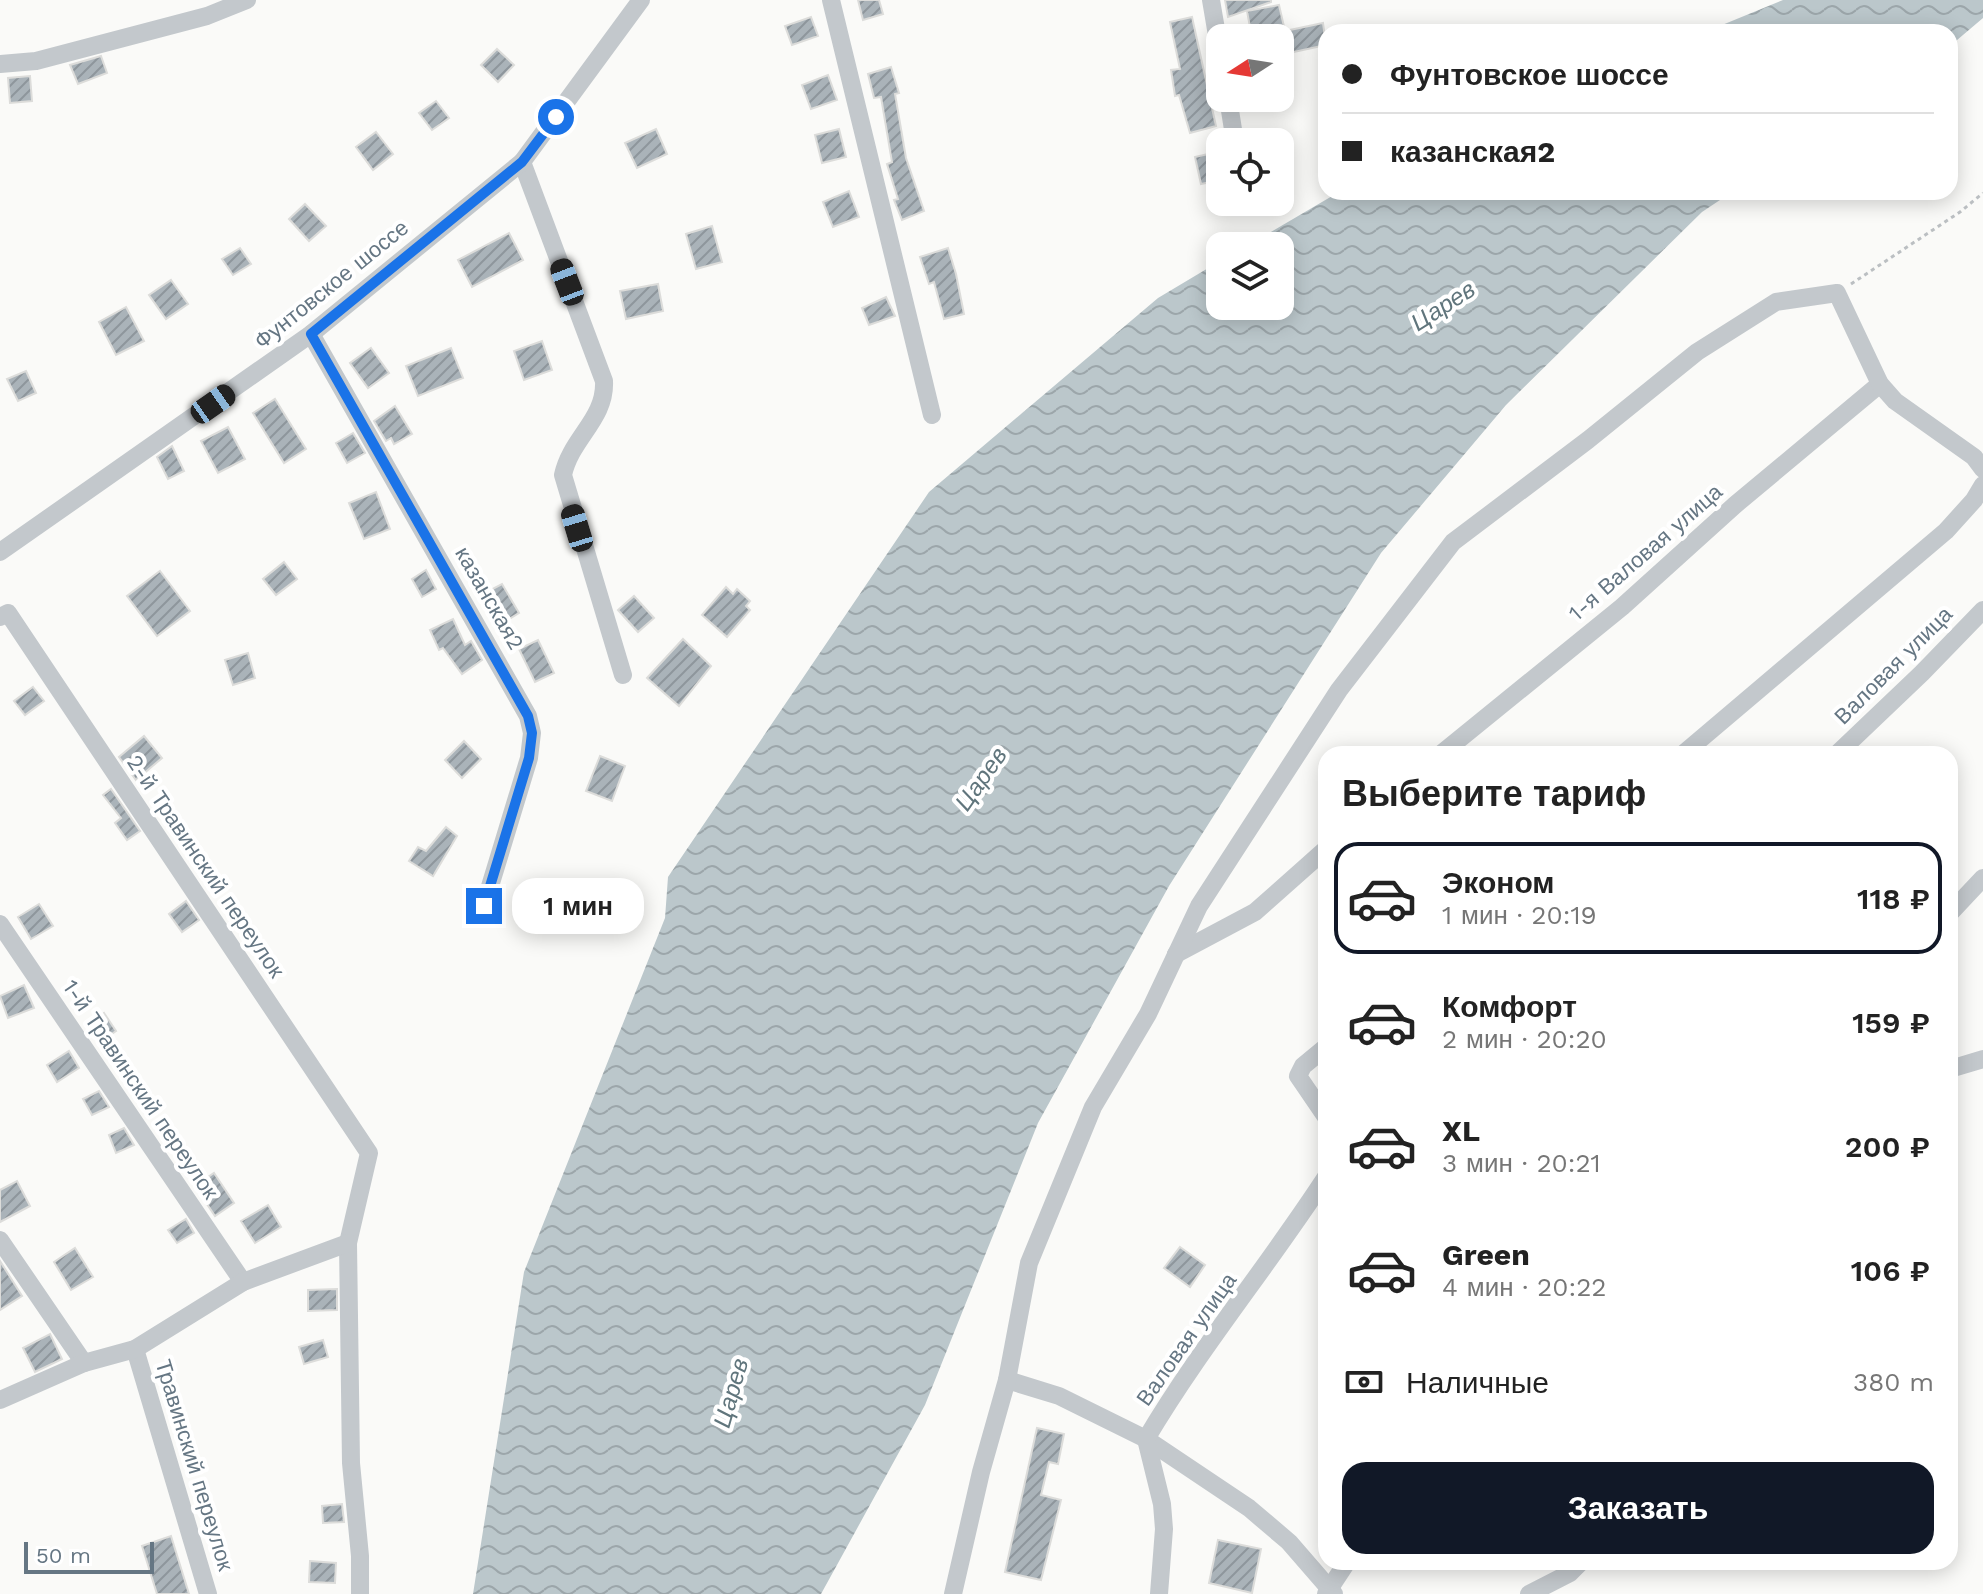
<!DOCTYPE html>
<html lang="ru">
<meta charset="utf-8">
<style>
:root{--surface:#fff;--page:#f2f2f2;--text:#222;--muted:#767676;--line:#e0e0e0;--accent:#111827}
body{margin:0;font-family:"Work Sans",sans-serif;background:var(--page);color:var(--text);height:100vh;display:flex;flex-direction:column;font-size:30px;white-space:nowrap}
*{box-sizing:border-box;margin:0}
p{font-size:26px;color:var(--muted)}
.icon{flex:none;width:44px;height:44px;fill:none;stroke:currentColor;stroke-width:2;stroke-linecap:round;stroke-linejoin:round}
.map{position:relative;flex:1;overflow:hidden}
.sheet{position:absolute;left:1318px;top:746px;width:640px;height:824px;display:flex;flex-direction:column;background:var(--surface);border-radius:24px;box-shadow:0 4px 20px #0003}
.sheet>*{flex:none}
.top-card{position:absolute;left:1318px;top:24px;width:640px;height:176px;border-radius:24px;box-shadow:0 4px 20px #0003;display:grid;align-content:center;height:176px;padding:0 24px;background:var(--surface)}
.needle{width:52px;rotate:258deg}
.fabs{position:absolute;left:1206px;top:24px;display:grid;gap:16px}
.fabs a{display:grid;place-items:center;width:88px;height:88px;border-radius:16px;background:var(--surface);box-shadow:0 4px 20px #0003;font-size:40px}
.scale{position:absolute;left:24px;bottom:20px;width:130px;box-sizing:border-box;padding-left:8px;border:4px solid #657683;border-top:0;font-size:22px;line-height:28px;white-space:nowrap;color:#657683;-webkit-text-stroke:6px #fff;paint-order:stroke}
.end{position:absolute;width:36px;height:36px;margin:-18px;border:10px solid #1a73e8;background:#fff;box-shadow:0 0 0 4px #fff}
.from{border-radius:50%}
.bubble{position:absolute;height:56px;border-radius:24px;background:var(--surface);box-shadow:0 4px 20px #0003;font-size:26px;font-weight:600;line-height:56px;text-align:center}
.car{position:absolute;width:24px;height:48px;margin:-24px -12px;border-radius:10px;box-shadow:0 0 6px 2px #0007;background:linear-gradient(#222 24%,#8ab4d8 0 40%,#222 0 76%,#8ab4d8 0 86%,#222 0)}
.top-card b{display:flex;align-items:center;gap:28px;height:76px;font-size:30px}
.top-card b+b{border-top:2px solid var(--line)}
.top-card i{width:20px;height:20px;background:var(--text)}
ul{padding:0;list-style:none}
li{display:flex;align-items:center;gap:24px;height:112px;margin:0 16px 12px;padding:0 8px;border:4px solid transparent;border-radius:24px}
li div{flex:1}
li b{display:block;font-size:30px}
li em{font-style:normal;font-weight:600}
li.selected{border-color:var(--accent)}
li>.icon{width:72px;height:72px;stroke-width:1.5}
h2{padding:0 24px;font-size:36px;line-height:96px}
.pay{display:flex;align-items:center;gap:20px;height:88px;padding:0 24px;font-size:30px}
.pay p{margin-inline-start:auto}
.action{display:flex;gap:16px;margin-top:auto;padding:16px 24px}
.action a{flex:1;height:92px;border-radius:24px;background:var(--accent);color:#fff;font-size:32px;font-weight:600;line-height:92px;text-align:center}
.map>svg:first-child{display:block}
.water{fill:url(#water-waves)}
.building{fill:url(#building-hatch);stroke:#dcdcda;stroke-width:2}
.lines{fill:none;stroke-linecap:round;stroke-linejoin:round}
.path{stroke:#bbbfc2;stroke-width:3;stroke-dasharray:4 4;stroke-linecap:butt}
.minor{stroke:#c3c8cc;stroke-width:18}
.route{stroke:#1a73e8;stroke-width:10}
.labels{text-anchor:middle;stroke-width:8;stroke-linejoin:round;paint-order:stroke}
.street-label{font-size:22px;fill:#657683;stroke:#fff}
.water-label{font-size:24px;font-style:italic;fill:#60757c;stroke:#fff}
</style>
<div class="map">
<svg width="1983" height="1594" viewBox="0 0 1983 1594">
<defs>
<pattern id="water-waves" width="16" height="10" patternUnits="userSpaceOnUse" patternTransform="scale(2)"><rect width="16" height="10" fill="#bbc7cb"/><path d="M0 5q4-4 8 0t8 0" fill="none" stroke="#9ca6aa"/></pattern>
<pattern id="building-hatch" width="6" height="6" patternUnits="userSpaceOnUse" patternTransform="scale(2)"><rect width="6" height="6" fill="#aab3b9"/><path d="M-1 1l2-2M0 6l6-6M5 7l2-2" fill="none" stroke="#8e969c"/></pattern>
</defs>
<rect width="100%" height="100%" fill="#fafaf8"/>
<g class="water">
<polygon points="1783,0 1983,0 1983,18 1950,46 1950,32 1705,32"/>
<polygon points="1339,192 1732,192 1702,212 1506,405 1381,553 1169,886 1038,1123 925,1405 821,1594 473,1594 524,1272 665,918 668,877 929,492 1158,298 1220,261 1220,306 1280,306 1280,246 1247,246"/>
</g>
<g class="building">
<polygon points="858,0 879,0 883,14 863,20"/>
<polygon points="1225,0 1271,0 1271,2 1228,17"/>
<polygon points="1279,5 1285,31 1323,23 1326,45 1280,55 1280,38 1252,38 1247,11"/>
<polygon points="811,17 818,36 792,45 785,26"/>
<polygon points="1192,17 1216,126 1190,133 1179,95 1175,96 1171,70 1180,69 1170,22"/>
<polygon points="497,49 514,65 498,82 481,65"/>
<polygon points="101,56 107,73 78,84 70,65"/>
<polygon points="891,67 899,93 895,94 906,158 924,211 902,220 894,200 898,199 887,164 892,162 881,97 874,98 868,74"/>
<polygon points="828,75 837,100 811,109 802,85"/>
<polygon points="30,76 32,101 10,103 8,78"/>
<polygon points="436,101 449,118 432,130 419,113"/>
<polygon points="656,129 667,154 637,168 625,143"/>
<polygon points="839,129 846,157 822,163 815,135"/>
<polygon points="376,132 393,154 373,170 356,147"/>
<polygon points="1217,152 1220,180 1201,184 1195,157"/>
<polygon points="849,191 859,217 833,227 823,202"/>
<polygon points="305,204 326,226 309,241 289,219"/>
<polygon points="712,226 722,262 696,269 686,234"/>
<polygon points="509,233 523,260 472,287 458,260"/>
<polygon points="240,248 251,264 233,275 222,259"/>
<polygon points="948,248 956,274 964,314 944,319 934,282 929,284 920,257"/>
<polygon points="171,280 188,304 166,319 149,295"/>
<polygon points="658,284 663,311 626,319 620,291"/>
<polygon points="886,297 895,316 869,325 862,308"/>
<polygon points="126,307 144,341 116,355 99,322"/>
<polygon points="542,341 552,370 524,380 514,351"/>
<polygon points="371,348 389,373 368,388 350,363"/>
<polygon points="451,348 463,378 418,396 406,366"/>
<polygon points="26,371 36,393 18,401 7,379"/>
<polygon points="275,399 306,449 284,463 253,413"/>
<polygon points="395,406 412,434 394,444 391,438 386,441 374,421"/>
<polygon points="228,427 245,459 218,473 201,441"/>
<polygon points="353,433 365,453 347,463 336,443"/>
<polygon points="172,446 184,471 168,479 157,457"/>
<polygon points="376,492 390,529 364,539 349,503"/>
<polygon points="284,562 297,579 276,595 263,579"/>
<polygon points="426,570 436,589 422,597 412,579"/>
<polygon points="160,571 190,611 157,636 127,596"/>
<polygon points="502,584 519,613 501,624 483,594"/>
<polygon points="726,587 733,594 737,589 750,601 746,606 750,610 727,637 702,615"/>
<polygon points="634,596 654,618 638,632 618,610"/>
<polygon points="453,619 465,645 471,641 482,660 462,674 443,648 439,650 430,630"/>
<polygon points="683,639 711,666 679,706 647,678"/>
<polygon points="538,640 554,673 535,682 519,649"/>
<polygon points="248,653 255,678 233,685 225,660"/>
<polygon points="33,687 44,701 25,715 14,701"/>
<polygon points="144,736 162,758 136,780 119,757"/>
<polygon points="464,741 481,759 462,778 445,760"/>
<polygon points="600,756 625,766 612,801 586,791"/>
<polygon points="111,789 140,831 127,840 115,823 121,818 103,795"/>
<polygon points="446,827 457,836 433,876 409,861 418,847 426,851"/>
<polygon points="186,901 199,920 182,932 169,914"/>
<polygon points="39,904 53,926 31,939 18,917"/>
<polygon points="24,985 34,1008 8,1018 0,996"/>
<polygon points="104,1013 116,1031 100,1042 88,1025"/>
<polygon points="69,1051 79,1068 57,1082 47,1065"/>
<polygon points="99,1091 109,1107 92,1115 83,1099"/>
<polygon points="124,1128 134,1145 116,1153 109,1135"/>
<polygon points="214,1173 234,1203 215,1216 195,1186"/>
<polygon points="17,1181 30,1206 0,1222 0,1190"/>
<polygon points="268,1205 281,1227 255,1243 241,1221"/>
<polygon points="186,1219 194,1233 177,1243 168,1230"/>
<polygon points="1180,1247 1205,1265 1190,1287 1164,1268"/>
<polygon points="75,1248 93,1277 71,1290 54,1262"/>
<polygon points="0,1261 22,1296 0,1310"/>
<polygon points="337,1289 337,1310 308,1311 308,1290"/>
<polygon points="50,1334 62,1359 35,1372 23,1348"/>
<polygon points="323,1340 328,1357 304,1364 299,1347"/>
<polygon points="1037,1428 1064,1434 1058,1464 1049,1462 1041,1495 1061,1500 1041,1580 1005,1572"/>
<polygon points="342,1504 344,1522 323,1523 322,1506"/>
<polygon points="171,1536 189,1594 157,1594 142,1546"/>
<polygon points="1218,1540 1261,1549 1252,1593 1209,1583"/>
<polygon points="310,1561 336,1563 335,1583 309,1582"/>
</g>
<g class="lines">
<polyline class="path" points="1851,284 1960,212 1983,193"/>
<g class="minor">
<polyline points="831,0 932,415"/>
<polyline points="1211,0 1220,53"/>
<polyline points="0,64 36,61 207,16 247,0"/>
<polyline points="1228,98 1235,142"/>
<path d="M 522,162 L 604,381 C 606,419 571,438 563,475 L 623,675"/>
<polyline points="311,334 528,716 532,733 529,758 484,906"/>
<polyline points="0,552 311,334 522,162 641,0"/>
<polyline points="0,617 8,613 369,1153 348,1243 351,1463 360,1556 360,1594"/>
<polyline points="1441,754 1622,607 1735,505 1880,384"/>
<polyline points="1683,754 1946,531 1974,500 1983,485"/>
<polyline points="1837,754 1922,673 1983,610"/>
<polyline points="1950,913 1983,878"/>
<polyline points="0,924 243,1282"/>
<polyline points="1176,954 1255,912 1326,849"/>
<polyline points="1326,1047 1303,1066 1298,1076 1326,1117"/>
<polyline points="1950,1069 1983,1059"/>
<polyline points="0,1240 84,1363"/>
<polyline points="135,1349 208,1594"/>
<polyline points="1007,1380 1059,1396 1146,1439 1249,1508 1289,1542 1334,1594"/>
<polyline points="0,1400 84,1363 135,1349 243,1282 348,1243"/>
<polyline points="953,1594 981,1472 1007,1380 1029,1263 1093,1107 1148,1014 1199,906 1339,690 1453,542 1588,440 1697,352 1776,302 1837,293 1880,384 1895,401 1974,457 1983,469"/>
<path d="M 1159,1594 L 1164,1529 L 1162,1504 L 1146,1439 C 1200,1348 1268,1266 1326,1177"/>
<polyline points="1326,1594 1347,1562"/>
<polyline points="1529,1594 1570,1573 1581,1562"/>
</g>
</g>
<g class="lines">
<polyline class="route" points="484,906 529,758 532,733 528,716 311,334 522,162 556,117"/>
</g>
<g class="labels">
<g class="street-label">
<text transform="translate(331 284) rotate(-39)" y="8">Фунтовское шоссе</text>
<text transform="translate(1645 552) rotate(-41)" y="8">1-я Валовая улица</text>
<text transform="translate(490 598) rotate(60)" y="8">казанская2</text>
<text transform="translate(1893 665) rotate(-45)" y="8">Валовая улица</text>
<text transform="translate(206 866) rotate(56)" y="8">2-й Травинский переулок</text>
<text transform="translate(141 1089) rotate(56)" y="8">1-й Травинский переулок</text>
<text transform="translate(1186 1339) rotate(-55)" y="8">Валовая улица</text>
<text transform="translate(195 1465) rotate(73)" y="8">Травинский переулок</text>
</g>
<g class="water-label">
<text transform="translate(1443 306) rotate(-33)" y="8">Царев</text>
<text transform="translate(981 779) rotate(-55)" y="8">Царев</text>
<text transform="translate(731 1393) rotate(-74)" y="8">Царев</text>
</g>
</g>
</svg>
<div class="fabs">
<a><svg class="needle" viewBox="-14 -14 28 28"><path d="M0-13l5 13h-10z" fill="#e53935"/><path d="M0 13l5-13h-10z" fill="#767676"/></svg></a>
<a><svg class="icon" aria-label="locate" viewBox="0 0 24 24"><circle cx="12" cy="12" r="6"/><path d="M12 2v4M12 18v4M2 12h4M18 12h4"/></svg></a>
<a><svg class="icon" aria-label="layers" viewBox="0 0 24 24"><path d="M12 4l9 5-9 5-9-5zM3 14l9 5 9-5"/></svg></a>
</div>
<div class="scale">50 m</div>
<i class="end from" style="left:556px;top:117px"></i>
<i class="end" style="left:484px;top:906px"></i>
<div class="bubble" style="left:512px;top:878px;width:132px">1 мин</div>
<i class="car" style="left:567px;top:282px;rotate:339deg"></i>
<i class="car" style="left:213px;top:404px;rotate:55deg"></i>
<i class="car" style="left:577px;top:528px;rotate:343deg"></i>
<div class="top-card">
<b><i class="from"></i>Фунтовское шоссе</b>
<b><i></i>казанская2</b>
</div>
<section class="sheet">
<h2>Выберите тариф</h2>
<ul>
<li class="selected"><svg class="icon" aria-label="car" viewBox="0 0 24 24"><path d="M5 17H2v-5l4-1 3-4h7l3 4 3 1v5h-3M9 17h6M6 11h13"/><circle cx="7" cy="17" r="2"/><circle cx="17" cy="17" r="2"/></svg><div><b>Эконом</b><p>1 мин · 20:19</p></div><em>118 ₽</em></li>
<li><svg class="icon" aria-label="car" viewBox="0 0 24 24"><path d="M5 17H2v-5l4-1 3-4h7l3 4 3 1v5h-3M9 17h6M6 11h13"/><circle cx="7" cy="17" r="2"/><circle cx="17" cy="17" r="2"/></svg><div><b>Комфорт</b><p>2 мин · 20:20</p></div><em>159 ₽</em></li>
<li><svg class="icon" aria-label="car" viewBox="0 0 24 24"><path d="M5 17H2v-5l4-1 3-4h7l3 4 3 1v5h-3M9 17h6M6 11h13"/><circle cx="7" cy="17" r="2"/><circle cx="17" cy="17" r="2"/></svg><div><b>XL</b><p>3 мин · 20:21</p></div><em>200 ₽</em></li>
<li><svg class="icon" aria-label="car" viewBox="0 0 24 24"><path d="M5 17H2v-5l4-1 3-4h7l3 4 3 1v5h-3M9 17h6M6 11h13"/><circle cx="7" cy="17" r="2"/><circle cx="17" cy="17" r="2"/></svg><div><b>Green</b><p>4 мин · 20:22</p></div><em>106 ₽</em></li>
</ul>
<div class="pay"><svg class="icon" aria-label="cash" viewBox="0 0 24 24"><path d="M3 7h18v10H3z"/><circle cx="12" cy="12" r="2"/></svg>Наличные<p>380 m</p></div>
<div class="action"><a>Заказать</a></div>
</section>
</div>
